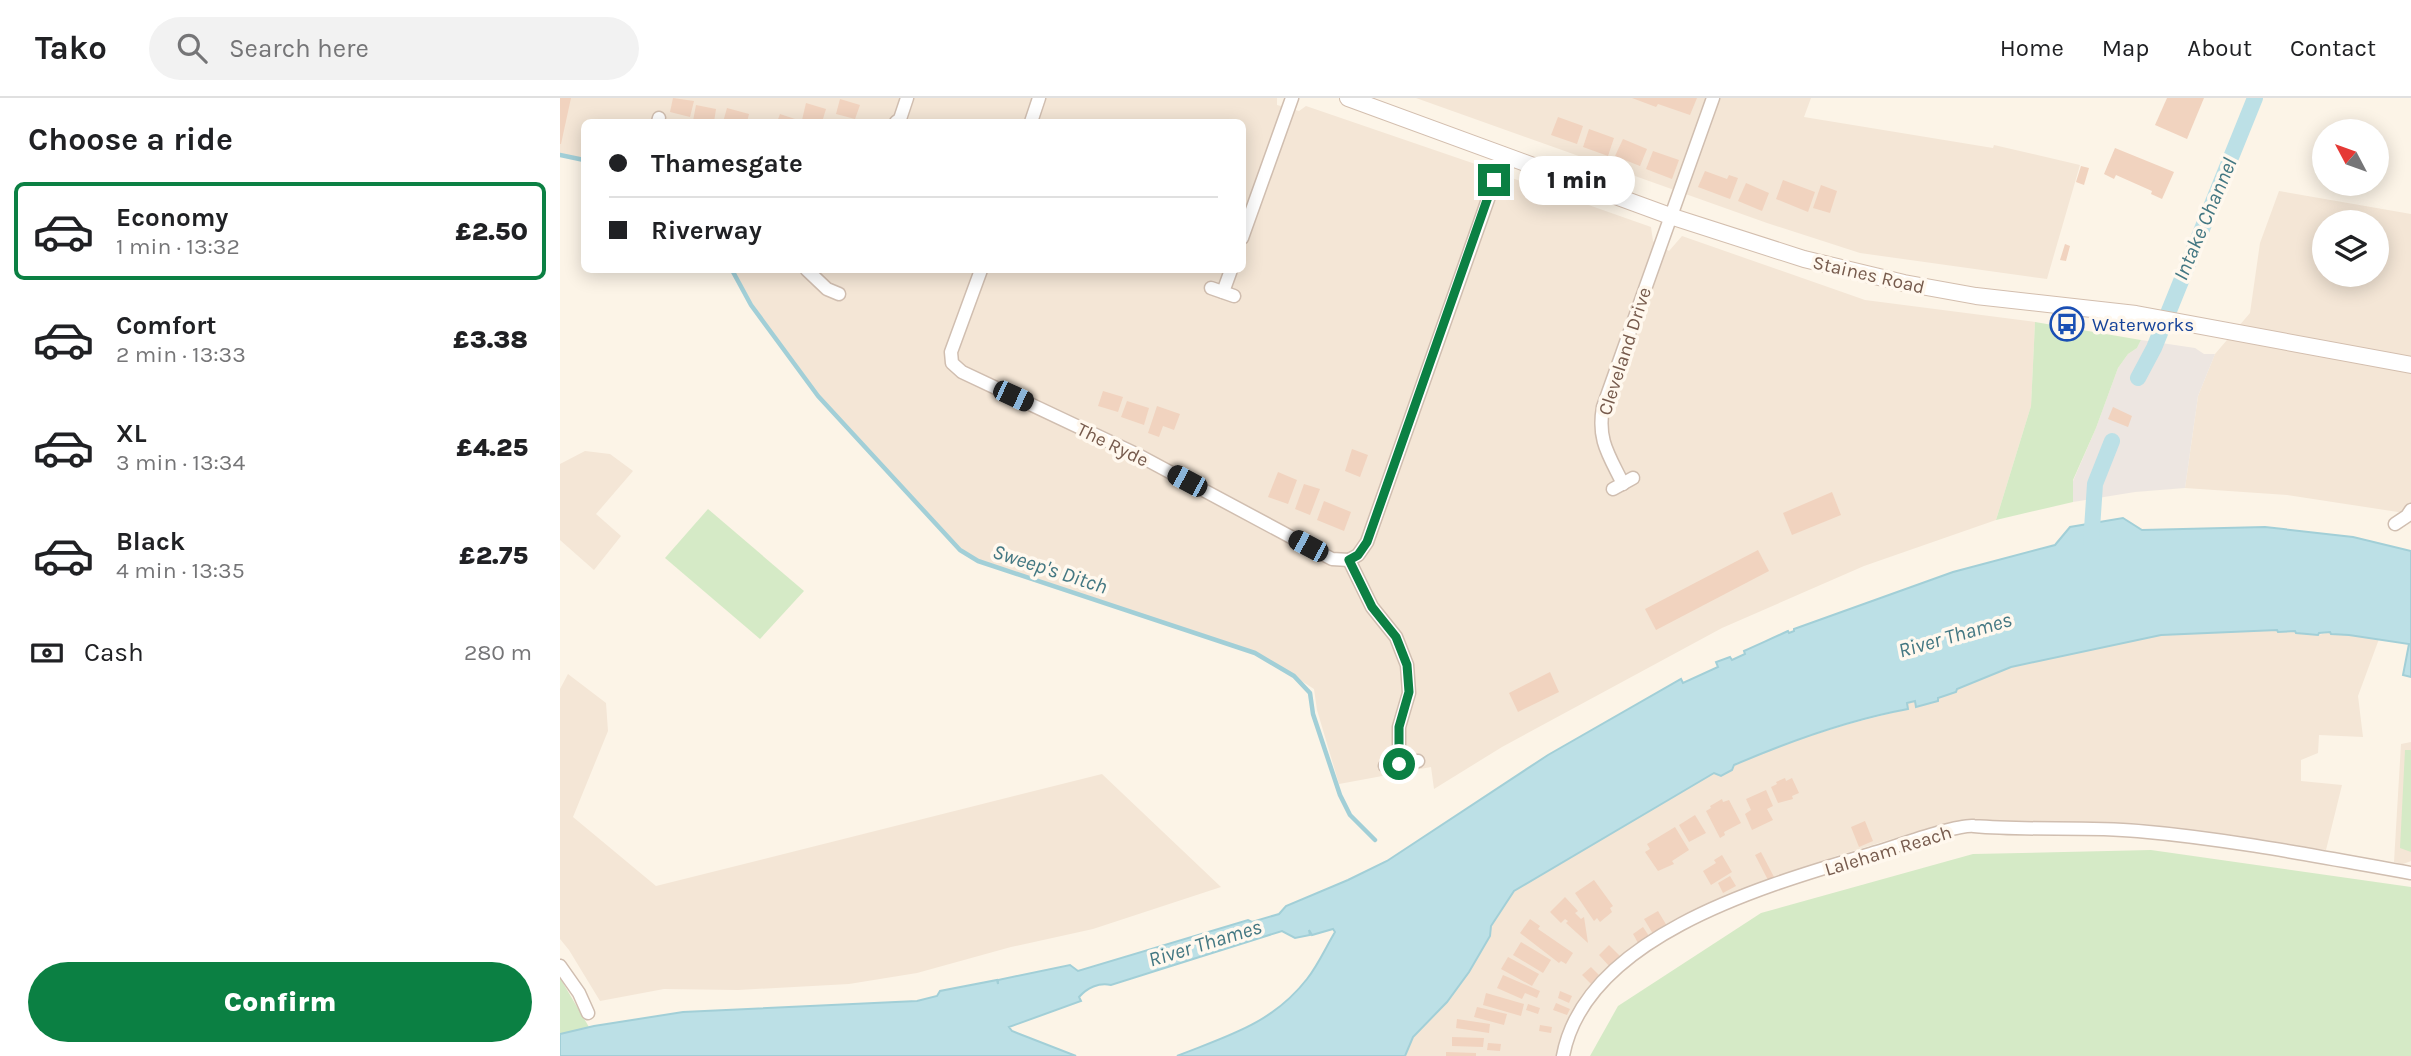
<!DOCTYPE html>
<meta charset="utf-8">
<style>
:root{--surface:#fff;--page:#f2f2f2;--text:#202124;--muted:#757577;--line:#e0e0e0;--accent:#0b8043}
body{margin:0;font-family:Karla,sans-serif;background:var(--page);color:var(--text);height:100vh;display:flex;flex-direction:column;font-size:26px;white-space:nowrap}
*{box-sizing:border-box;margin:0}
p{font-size:23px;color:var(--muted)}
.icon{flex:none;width:38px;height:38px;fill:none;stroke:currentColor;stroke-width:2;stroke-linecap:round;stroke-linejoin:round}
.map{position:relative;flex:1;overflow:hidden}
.details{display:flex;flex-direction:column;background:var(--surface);width:560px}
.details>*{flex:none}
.guide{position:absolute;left:21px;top:21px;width:665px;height:154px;border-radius:10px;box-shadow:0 4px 18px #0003;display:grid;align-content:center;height:154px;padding:0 28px;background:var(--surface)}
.needle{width:46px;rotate:311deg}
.controls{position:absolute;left:1752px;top:21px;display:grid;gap:14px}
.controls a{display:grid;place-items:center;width:77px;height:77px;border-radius:50%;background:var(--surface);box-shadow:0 4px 18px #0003;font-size:35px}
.end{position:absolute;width:32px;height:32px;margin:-16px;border:9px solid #0b8043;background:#fff;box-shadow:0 0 0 4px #fff}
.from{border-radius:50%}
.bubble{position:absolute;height:49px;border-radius:24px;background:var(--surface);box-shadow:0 4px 18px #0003;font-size:23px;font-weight:800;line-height:49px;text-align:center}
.car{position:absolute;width:21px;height:42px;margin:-21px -10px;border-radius:9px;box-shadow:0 0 5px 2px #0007;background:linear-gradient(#222 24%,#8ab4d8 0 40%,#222 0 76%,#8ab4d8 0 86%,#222 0)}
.guide b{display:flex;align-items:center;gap:24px;height:66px;font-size:26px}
.guide b+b{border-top:2px solid var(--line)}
.guide i{width:18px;height:18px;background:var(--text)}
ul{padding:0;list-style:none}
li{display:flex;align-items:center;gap:21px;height:98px;margin:0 14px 10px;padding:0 14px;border:4px solid transparent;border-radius:10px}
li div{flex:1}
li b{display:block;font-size:26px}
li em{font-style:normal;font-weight:800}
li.selected{border-color:var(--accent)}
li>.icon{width:63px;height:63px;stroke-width:1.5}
h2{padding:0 28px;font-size:32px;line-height:84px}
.pay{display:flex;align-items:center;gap:18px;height:77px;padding:0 28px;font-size:26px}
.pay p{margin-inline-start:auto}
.action{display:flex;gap:14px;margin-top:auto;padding:14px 28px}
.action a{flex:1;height:80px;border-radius:42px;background:var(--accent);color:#fff;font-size:28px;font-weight:800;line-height:80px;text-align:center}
header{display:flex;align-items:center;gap:42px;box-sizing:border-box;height:98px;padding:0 35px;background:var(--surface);border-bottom:2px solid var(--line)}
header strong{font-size:33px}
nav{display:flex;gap:38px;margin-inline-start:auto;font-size:24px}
.search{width:490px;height:63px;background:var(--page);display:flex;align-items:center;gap:18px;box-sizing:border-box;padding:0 24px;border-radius:38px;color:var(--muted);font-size:26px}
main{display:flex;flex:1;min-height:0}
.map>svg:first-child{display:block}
.residential{fill:#f4e6d6;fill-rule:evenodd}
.industrial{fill:#ede6e1}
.green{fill:#d5eac6}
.water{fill:#bce0e6;stroke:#a2cfd7;stroke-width:2}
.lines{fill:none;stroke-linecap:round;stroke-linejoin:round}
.stream{stroke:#a2cfd7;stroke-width:4.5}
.canal{stroke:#bce0e6;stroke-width:16}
.building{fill:#f1d3bf}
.street-casing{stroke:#d0beb0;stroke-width:15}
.secondary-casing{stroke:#d3beae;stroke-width:18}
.street{stroke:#fff;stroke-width:12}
.secondary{stroke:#fff;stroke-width:16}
.route{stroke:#0b8043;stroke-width:9}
.labels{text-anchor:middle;stroke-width:7;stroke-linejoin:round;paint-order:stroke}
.street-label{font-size:19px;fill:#765a4c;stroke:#fff8ee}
.transit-label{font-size:19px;fill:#164399;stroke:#fff8ee;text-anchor:start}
.water-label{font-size:21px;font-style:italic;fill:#437782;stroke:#fff8ee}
</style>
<header>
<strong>Tako</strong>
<div class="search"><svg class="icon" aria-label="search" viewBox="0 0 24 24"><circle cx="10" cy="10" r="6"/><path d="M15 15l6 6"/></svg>Search here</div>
<nav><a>Home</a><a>Map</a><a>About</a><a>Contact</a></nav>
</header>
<main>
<section class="details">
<h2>Choose a ride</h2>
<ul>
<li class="selected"><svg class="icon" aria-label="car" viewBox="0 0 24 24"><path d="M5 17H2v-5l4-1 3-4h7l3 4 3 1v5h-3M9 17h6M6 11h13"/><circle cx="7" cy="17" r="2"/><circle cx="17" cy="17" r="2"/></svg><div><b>Economy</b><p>1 min · 13:32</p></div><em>£2.50</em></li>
<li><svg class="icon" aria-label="car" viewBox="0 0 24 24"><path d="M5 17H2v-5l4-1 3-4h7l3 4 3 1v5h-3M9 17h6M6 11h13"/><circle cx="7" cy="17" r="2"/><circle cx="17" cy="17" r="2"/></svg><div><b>Comfort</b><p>2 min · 13:33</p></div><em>£3.38</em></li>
<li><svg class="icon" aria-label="car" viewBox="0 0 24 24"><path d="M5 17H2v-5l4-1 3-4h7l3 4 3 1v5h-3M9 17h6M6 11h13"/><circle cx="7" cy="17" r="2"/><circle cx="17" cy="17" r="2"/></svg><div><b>XL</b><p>3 min · 13:34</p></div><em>£4.25</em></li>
<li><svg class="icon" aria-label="car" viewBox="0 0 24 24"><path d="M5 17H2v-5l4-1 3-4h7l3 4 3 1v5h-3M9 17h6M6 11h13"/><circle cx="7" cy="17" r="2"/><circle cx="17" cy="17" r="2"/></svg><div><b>Black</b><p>4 min · 13:35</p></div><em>£2.75</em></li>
</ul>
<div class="pay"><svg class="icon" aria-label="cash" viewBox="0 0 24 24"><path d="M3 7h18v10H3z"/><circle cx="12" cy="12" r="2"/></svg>Cash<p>280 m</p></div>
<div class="action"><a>Confirm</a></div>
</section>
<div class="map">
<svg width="1851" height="958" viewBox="0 0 1851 958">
<rect width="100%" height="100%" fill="#fcf4e7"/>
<g class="residential">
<polygon points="0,0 717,0 717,7 739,13 746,8 924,69 922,82 946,93 952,80 1091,129 1093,143 1109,153 1122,138 1305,202 1475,224 1471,308 1436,422 1304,468 1162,530 942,649 874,691 871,669 779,686 757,612 754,591 712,564 695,555 418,463 400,452 258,298 191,207 172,172 682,172 682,24 24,24 24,62 0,57"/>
<polygon points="856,0 1251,0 1244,19 1433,50 1434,47 1520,67 1487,181 1300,155 1207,125"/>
<path d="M 1719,93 L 1851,116 L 1851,416 L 1727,397 L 1625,390 L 1638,298 L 1655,256 L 1690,215 L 1700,145 ZM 1764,124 L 1816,124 L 1816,177 L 1764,177 Z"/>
<polygon points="25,353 50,356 73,373 36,416 61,438 34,472 0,442 0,366"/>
<polygon points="1718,532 1758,537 1771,534 1819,541 1798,598 1803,639 1759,637 1758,655 1741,662 1741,683 1782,687 1766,752 1578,725 1416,723 1355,734 1276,758 1186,794 1070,854 1027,893 1006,929 996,958 845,958 853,939 887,904 909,874 930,838 931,828 954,793 1154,675 1217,648 1285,627 1347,611 1346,605 1356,603 1356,608 1396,594 1396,591 1450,569 1601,537"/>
<polygon points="8,576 46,605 48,633 13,719 96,788 542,676 661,789 533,831 451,849 357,875 289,886 178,892 104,891 40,903 9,852 0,841 0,591"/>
<polygon points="1851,644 1851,763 1843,766 1834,764 1841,646"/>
</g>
<polygon class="industrial" points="1581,242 1635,250 1644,256 1655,256 1638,298 1625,390 1575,394 1513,404 1513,383 1536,330 1558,270 1568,256 1577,250"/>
<g class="green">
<polygon points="1475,224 1581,242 1577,250 1568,256 1558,270 1536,330 1513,382 1513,404 1436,422 1471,308"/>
<polygon points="148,411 244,493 200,541 105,460"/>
<polygon points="1845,652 1851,652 1851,754 1840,750"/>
<polygon points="1591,752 1851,789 1851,958 1030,958 1058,908 1201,815 1413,756"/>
<polygon points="0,880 29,929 0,936"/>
</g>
<path class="water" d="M 1563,420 L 1582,432 L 1705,429 L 1793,439 L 1851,453 L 1851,579 L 1843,577 L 1849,546 L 1789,537 L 1771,536 L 1770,534 L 1759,535 L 1758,537 L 1736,535 L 1735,533 L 1718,534 L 1717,532 L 1601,537 L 1451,569 L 1397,591 L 1396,594 L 1378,600 L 1378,603 L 1356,609 L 1355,603 L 1347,605 L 1348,611 C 1288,622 1230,643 1174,667 L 1172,672 L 1161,678 L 1154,675 L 954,793 L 931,828 L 930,838 L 909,874 L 887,904 L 853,939 L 845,958 L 617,958 C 667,938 712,926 747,881 C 758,867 766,849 775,834 L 773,831 L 752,837 L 749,832 L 750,837 L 735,840 L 722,833 L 551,887 C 539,884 527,890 519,899 L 521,903 L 449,929 L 452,933 L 516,958 L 0,958 L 0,936 L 34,928 L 123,914 L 357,903 L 377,898 L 380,893 L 437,882 L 438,886 L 438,882 L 510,867 L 518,873 L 688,822 L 692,824 L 719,816 L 726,808 L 788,782 L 827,763 L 988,657 L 1121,581 L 1123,585 L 1158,569 L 1156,564 L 1170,559 L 1172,562 L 1185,556 L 1184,553 C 1199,546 1211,541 1228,533 L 1229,535 L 1234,533 L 1234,531 L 1393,474 L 1495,447 L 1510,429 Z"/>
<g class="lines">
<g class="stream">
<polyline points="0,57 24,62"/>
<polyline points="172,172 191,207 258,298 400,452 418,463 695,555 734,578 750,595 753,616 780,697 790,717 815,742"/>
</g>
<g class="canal">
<polyline points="1578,280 1594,250 1695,0"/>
<polyline points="1531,446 1535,386 1552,343"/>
</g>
</g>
<g class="building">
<polygon points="0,0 11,0 1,46 0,46"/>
<polygon points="113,0 134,3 130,19 110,14"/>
<polygon points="1072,0 1137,0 1130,17 1098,6 1096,9"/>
<polygon points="1607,0 1644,0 1627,41 1595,27"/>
<polygon points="280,1 300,7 295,21 276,16"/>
<polygon points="246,5 266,11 262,24 242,22"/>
<polygon points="136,7 156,11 154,24 133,23"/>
<polygon points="167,10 189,16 187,24 163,24"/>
<polygon points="220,16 235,21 233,24 217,24"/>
<polygon points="998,19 1023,28 1017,46 991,37"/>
<polygon points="1029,31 1054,40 1048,58 1023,49"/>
<polygon points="1063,41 1087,51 1080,68 1055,58"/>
<polygon points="1555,50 1614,74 1602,101 1591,96 1592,93 1556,77 1554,81 1544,76"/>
<polygon points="1093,53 1119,62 1112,81 1086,71"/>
<polygon points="1521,68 1529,70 1524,87 1516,84"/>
<polygon points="1145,73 1167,81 1169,77 1178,80 1170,101 1138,89"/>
<polygon points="1223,82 1255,94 1248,114 1216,101"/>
<polygon points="1186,85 1209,95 1202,113 1178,103"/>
<polygon points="1261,87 1277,93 1270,115 1253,110"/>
<polygon points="1505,146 1510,148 1506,163 1500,162"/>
<polygon points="543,293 563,299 558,314 538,308"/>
<polygon points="567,303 589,310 584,327 561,319"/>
<polygon points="597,308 620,316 614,332 603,328 599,339 588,335"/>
<polygon points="1553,309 1572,318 1568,329 1548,321"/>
<polygon points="792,351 808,357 800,379 785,373"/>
<polygon points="718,374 737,382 728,406 708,399"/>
<polygon points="744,386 760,391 750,417 735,411"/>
<polygon points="1272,394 1281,417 1232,437 1223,415"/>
<polygon points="764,403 791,414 784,433 757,422"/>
<polygon points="1198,452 1209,473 1096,532 1085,511"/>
<polygon points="990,574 999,594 958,614 949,595"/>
<polygon points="1225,680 1226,683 1232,680 1239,695 1232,698 1233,701 1218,705 1211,689 1217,686 1216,684"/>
<polygon points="1206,692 1213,708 1207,711 1213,722 1192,732 1185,716 1191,712 1186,701"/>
<polygon points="1162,701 1163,704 1169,702 1181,725 1164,734 1165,737 1160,740 1146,713 1151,710 1150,708"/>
<polygon points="1135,717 1146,735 1129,744 1119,727"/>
<polygon points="1305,723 1313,743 1299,749 1291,729"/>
<polygon points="1115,729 1129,752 1112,763 1114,766 1098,773 1085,754 1090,751 1087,746"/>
<polygon points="1201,754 1214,779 1208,782 1195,757"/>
<polygon points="1162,757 1172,774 1151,787 1143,773 1156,765 1154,762"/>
<polygon points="1170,778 1176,788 1163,795 1158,785"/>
<polygon points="1034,782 1053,808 1050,810 1052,814 1040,824 1037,820 1034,823 1015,795"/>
<polygon points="1005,799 1018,813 1015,815 1021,821 1024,819 1028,845 1006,825 1008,823 1005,821 1001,825 990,814"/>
<polygon points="1098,813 1107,828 1093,836 1084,821"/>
<polygon points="970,821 980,828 978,831 1013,855 1006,866 1001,863 999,865 960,835"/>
<polygon points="1083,829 1089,838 1078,845 1073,836"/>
<polygon points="961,844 991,862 983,875 953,857"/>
<polygon points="1049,847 1061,859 1050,869 1039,857"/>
<polygon points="948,859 979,876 972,888 941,871"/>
<polygon points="1031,869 1039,877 1031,886 1022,877"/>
<polygon points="943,877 980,893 977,900 965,895 962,901 937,890"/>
<polygon points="1000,893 1012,898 1009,905 998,900"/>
<polygon points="926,895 964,906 961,918 923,907"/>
<polygon points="996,905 1010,911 1007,917 993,912"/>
<polygon points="968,906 980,910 978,916 966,912"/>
<polygon points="917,909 947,916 944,927 914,919"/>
<polygon points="897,921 930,926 929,935 896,930"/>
<polygon points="980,927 992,929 991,935 979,933"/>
<polygon points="892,939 924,940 923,949 892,948"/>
<polygon points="928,945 941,946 940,953 927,952"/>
<polygon points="886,954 916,955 916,958 886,958"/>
</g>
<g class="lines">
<defs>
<g id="street">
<polyline points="98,24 99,20"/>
<polyline points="336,24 340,21 347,0"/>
<polyline points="471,24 479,0"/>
<polyline points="682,140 732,0"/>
<polyline points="247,172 267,191 279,196"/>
<polyline points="421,172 391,254 392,265 402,274 578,357 772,461 789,462"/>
<polyline points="651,190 674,198"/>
<polyline points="663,194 671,172"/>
<path d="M 1063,386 C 1049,357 1037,342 1043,309 L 1153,0"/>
<polyline points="1053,391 1073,380"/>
<polyline points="1835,426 1847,418 1851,412"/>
<polyline points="789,462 798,457 807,444 944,56"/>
<polyline points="789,462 812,509 836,539 847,567 849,595 839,629 839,666"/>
<polyline points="825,668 858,663"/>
<polyline points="0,868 19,895 28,915"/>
<path d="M 1003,958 C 1026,835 1214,785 1317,754 C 1337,748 1397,726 1414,728 C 1469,733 1524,728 1578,733 C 1670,741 1761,759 1851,775"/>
</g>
<polyline id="secondary" points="788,0 1110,118 1244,161 1344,185 1416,198 1576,216 1851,267"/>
</defs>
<use href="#street" class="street-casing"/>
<use href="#secondary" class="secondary-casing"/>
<use href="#street" class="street"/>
<use href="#secondary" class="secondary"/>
</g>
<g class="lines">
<polyline class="route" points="839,666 839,629 849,594 847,567 836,539 812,509 789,462 798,457 807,444 934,82"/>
</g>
<defs>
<symbol id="bus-ring" viewBox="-11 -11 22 22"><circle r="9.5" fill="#fff8ee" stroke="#1a4fb4" stroke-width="1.5"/><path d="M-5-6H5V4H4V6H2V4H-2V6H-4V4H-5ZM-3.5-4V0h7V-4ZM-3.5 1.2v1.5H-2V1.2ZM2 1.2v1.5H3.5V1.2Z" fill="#1a4fb4"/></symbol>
</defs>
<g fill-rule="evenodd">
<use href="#bus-ring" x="1488" y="207" width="38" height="38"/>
</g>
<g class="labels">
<g class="street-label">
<text transform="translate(1309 176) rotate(13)" y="7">Staines Road</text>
<text transform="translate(1064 253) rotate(-72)" y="7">Cleveland Drive</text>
<text transform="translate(553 346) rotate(26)" y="7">The Ryde</text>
<text transform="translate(1328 752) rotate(-17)" y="7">Laleham Reach</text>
</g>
<g class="transit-label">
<text x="1532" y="233">Waterworks</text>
</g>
<g class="water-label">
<text transform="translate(1645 121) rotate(-67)" y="7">Intake Channel</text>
<text transform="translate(490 471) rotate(18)" y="7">Sweep's Ditch</text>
<text transform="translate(1395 537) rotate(-16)" y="7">River Thames</text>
<text transform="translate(645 845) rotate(-17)" y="7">River Thames</text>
</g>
</g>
</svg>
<div class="controls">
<a><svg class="needle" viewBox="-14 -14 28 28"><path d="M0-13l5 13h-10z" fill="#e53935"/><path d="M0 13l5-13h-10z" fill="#757577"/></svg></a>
<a><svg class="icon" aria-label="layers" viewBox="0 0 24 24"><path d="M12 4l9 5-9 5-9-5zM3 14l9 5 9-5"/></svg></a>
</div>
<i class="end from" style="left:839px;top:666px"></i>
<i class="end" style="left:934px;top:82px"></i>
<div class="bubble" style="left:959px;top:58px;width:116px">1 min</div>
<i class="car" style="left:453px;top:298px;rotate:115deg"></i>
<i class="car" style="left:627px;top:383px;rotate:298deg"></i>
<i class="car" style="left:748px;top:448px;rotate:298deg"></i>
<div class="guide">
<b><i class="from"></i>Thamesgate</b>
<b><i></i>Riverway</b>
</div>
</div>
</main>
